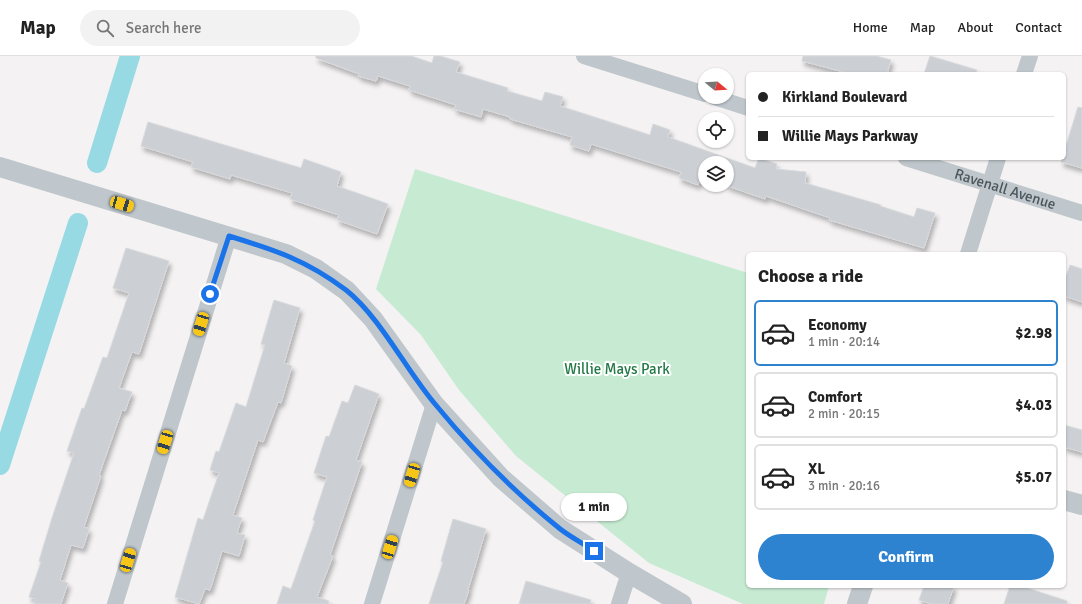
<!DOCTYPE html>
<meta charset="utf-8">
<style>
:root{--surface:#fff;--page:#f2f2f2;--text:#222;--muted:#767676;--line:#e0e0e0;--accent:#2e83d1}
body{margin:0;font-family:Signika,sans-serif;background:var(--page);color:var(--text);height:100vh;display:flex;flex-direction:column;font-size:15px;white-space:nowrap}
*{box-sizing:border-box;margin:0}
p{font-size:13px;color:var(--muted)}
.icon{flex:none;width:22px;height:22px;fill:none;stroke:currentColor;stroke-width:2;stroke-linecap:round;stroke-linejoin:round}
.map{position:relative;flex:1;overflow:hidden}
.drawer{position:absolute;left:746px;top:196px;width:320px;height:336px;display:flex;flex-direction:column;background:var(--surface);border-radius:6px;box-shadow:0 1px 3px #0004}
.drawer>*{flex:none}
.hud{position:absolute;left:746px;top:16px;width:320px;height:88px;border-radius:6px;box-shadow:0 1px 3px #0004;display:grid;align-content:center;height:88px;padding:0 12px;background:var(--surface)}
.needle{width:26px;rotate:108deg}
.controls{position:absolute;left:698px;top:12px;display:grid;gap:8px}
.controls a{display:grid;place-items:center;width:36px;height:36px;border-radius:50%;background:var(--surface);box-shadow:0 1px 3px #0004;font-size:20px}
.end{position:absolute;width:18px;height:18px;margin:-9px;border:5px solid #1a73e8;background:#fff;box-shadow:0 0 0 2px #fff}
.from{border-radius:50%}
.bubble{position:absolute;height:28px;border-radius:14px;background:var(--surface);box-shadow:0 1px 3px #0004;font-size:13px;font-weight:700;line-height:28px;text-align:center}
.car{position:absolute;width:12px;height:24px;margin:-12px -6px;border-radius:5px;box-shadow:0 0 3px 1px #0007;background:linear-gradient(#f5c518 24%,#345 0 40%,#f5c518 0 76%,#345 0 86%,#f5c518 0)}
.hud b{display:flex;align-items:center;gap:14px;height:38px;font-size:15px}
.hud b+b{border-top:1px solid var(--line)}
.hud i{width:10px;height:10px;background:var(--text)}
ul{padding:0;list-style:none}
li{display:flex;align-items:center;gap:12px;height:66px;margin:0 8px 6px;padding:0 4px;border:2px solid var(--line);border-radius:6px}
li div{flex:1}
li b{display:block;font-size:15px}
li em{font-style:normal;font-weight:700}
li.selected{border-color:var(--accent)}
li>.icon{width:36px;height:36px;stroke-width:1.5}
h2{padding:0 12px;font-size:18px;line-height:48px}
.button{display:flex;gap:8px;margin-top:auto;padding:8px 12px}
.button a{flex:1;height:46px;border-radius:24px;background:var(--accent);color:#fff;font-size:16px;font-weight:700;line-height:46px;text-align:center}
header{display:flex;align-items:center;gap:24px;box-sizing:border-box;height:56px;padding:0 20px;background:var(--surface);border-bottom:1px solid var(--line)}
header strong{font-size:19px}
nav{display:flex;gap:22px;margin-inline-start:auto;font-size:14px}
.search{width:280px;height:36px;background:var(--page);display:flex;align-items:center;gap:10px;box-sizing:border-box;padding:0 14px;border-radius:22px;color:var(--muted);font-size:15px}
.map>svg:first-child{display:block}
.green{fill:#c6ebd2}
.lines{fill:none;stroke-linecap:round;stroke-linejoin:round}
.canal{stroke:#98dae3;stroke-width:20}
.building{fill:#cccfd3;stroke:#d7d9dc;filter:url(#shadow)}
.minor{stroke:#bfc7cc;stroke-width:16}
.tertiary{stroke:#bfc7cc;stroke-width:20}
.route{stroke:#1a73e8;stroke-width:5}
.labels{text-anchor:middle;stroke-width:4;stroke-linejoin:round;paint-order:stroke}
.street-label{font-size:15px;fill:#4b565d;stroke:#fff}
.park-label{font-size:15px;fill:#227846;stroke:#fff}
</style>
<header>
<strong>Map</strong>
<div class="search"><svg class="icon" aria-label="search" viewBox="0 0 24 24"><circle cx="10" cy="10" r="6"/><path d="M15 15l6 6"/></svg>Search here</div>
<nav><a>Home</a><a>Map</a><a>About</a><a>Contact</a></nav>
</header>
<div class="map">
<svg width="1082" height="548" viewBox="0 0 1082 548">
<defs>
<filter id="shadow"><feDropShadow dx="2.5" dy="4.5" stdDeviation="2" flood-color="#0004"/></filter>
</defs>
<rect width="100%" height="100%" fill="#f4f2f2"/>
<polygon class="green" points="415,113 748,217 748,530 829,530 824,548 743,548 649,507 516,400 459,334 421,279 376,233"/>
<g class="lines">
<g class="canal">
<polyline points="97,107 130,0"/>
<polyline points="0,409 78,167"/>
</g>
</g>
<g class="building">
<polygon points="316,0 411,0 432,7 434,0 440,0 460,6 456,16 508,32 507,35 542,45 545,36 563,41 560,50 650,79 653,68 670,74 668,81 755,112 759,102 777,108 776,113 806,116 805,127 881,149 880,150 914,161 917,152 935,157 924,192 829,164 830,162 766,140 765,143 725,129 727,129 727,107 705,107 705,122 701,121 698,129 679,122 681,116 591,88 589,95 570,89 572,81 510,63 510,61 483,53 481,61 454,53 456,49 409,34 410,30 378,20 376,25 358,20 359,18 316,2"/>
<polygon points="803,0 876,0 891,4 887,18 851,18 802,5"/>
<polygon points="930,0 977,14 976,18 924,18"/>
<polygon points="1078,51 1082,52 1082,112 1061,106"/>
<polygon points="148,66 301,112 304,103 341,116 337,130 388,148 377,178 337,164 339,159 290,143 292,137 231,119 230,123 191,111 193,106 141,90"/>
<polygon points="126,192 169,205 139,298 132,296 119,332 132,336 125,355 122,354 99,419 101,420 84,471 89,473 83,492 71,489 60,524 68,527 61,548 34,548 35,543 29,541 41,506 39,505 52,462 74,397 67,395 82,352 84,353 103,301 107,302 129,237 113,232"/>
<polygon points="1070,209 1082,213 1082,246 1064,240 1064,226"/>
<polygon points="274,244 300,252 284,307 292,310 281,347 278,346 263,386 258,384 233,459 242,462 237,477 245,479 239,500 222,495 210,534 205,533 199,548 175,541 198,462 203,464 219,417 210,414 216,395 219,396 236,347 246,351 265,289 261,288"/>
<polygon points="355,329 379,338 356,404 362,406 330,499 333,500 317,541 329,545 328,548 277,548 283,530 291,533 315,465 313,464 327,421 314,417 326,380 329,381 342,345 348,347"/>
<polygon points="1064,369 1082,374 1082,396 1064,391"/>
<polygon points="453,463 486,473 468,534 469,534 464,548 429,548 443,506 441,505"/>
<polygon points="526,525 591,544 590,548 519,548"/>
<polygon points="924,530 954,530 948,548 931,548 919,544"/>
<polygon points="1010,530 1021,530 1067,545 1067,548 1004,548"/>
</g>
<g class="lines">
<g class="minor">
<polyline points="584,0 705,38"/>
<polyline points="1024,18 1030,0"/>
<polyline points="714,41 748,52"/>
<path id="s1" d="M 906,102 L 1082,157"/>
<polyline points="968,198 998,102"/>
<polyline points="115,548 229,180"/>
<polyline points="372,548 434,348"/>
<polyline points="619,548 629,517"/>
</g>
<g class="tertiary">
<polyline points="0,111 286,198 316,213 347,235 373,263 434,348 501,422 560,473 629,517 682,548"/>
<polyline points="1064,444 1082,449"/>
<polyline points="857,548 863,530"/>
</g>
</g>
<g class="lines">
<path class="route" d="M 210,238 L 229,180 C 275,194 306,204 346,234 C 380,261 406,314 435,348 C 472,393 513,435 559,472 C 570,481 583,487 594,495"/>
</g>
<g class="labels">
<g class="street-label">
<text dy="5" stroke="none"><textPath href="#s1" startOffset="104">Ravenall Avenue</textPath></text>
</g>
<g class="park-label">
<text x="617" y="318">Willie Mays Park</text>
</g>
</g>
</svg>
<div class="controls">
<a><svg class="needle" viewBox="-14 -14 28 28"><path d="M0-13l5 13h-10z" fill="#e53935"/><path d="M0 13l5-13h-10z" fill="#767676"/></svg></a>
<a><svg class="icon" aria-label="locate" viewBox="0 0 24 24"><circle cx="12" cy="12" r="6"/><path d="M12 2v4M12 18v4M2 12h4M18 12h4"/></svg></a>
<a><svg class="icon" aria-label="layers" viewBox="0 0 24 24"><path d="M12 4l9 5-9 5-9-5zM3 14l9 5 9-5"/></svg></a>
</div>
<i class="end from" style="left:210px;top:238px"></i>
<i class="end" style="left:594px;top:495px"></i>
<div class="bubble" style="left:561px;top:437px;width:66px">1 min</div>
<i class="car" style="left:122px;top:148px;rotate:106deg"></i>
<i class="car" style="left:201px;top:268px;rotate:197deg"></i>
<i class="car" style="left:165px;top:386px;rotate:197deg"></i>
<i class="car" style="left:412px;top:419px;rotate:197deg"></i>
<i class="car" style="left:390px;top:491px;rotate:17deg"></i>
<i class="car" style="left:128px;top:504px;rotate:17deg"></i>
<div class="hud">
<b><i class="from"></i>Kirkland Boulevard</b>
<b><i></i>Willie Mays Parkway</b>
</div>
<section class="drawer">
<h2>Choose a ride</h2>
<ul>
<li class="selected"><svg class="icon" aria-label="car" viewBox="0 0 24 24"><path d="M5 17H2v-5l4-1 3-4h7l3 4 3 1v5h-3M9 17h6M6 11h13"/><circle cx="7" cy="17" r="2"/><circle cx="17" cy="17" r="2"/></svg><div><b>Economy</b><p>1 min · 20:14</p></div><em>$2.98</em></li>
<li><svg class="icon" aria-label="car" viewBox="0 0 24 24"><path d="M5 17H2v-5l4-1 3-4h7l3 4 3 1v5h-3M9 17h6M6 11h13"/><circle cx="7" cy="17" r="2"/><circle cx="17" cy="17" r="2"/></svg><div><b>Comfort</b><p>2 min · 20:15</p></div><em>$4.03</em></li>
<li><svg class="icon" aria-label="car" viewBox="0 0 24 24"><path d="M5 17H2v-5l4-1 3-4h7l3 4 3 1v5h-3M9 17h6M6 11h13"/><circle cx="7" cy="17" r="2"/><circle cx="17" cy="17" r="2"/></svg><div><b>XL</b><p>3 min · 20:16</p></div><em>$5.07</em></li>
</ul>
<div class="button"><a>Confirm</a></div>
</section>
</div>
